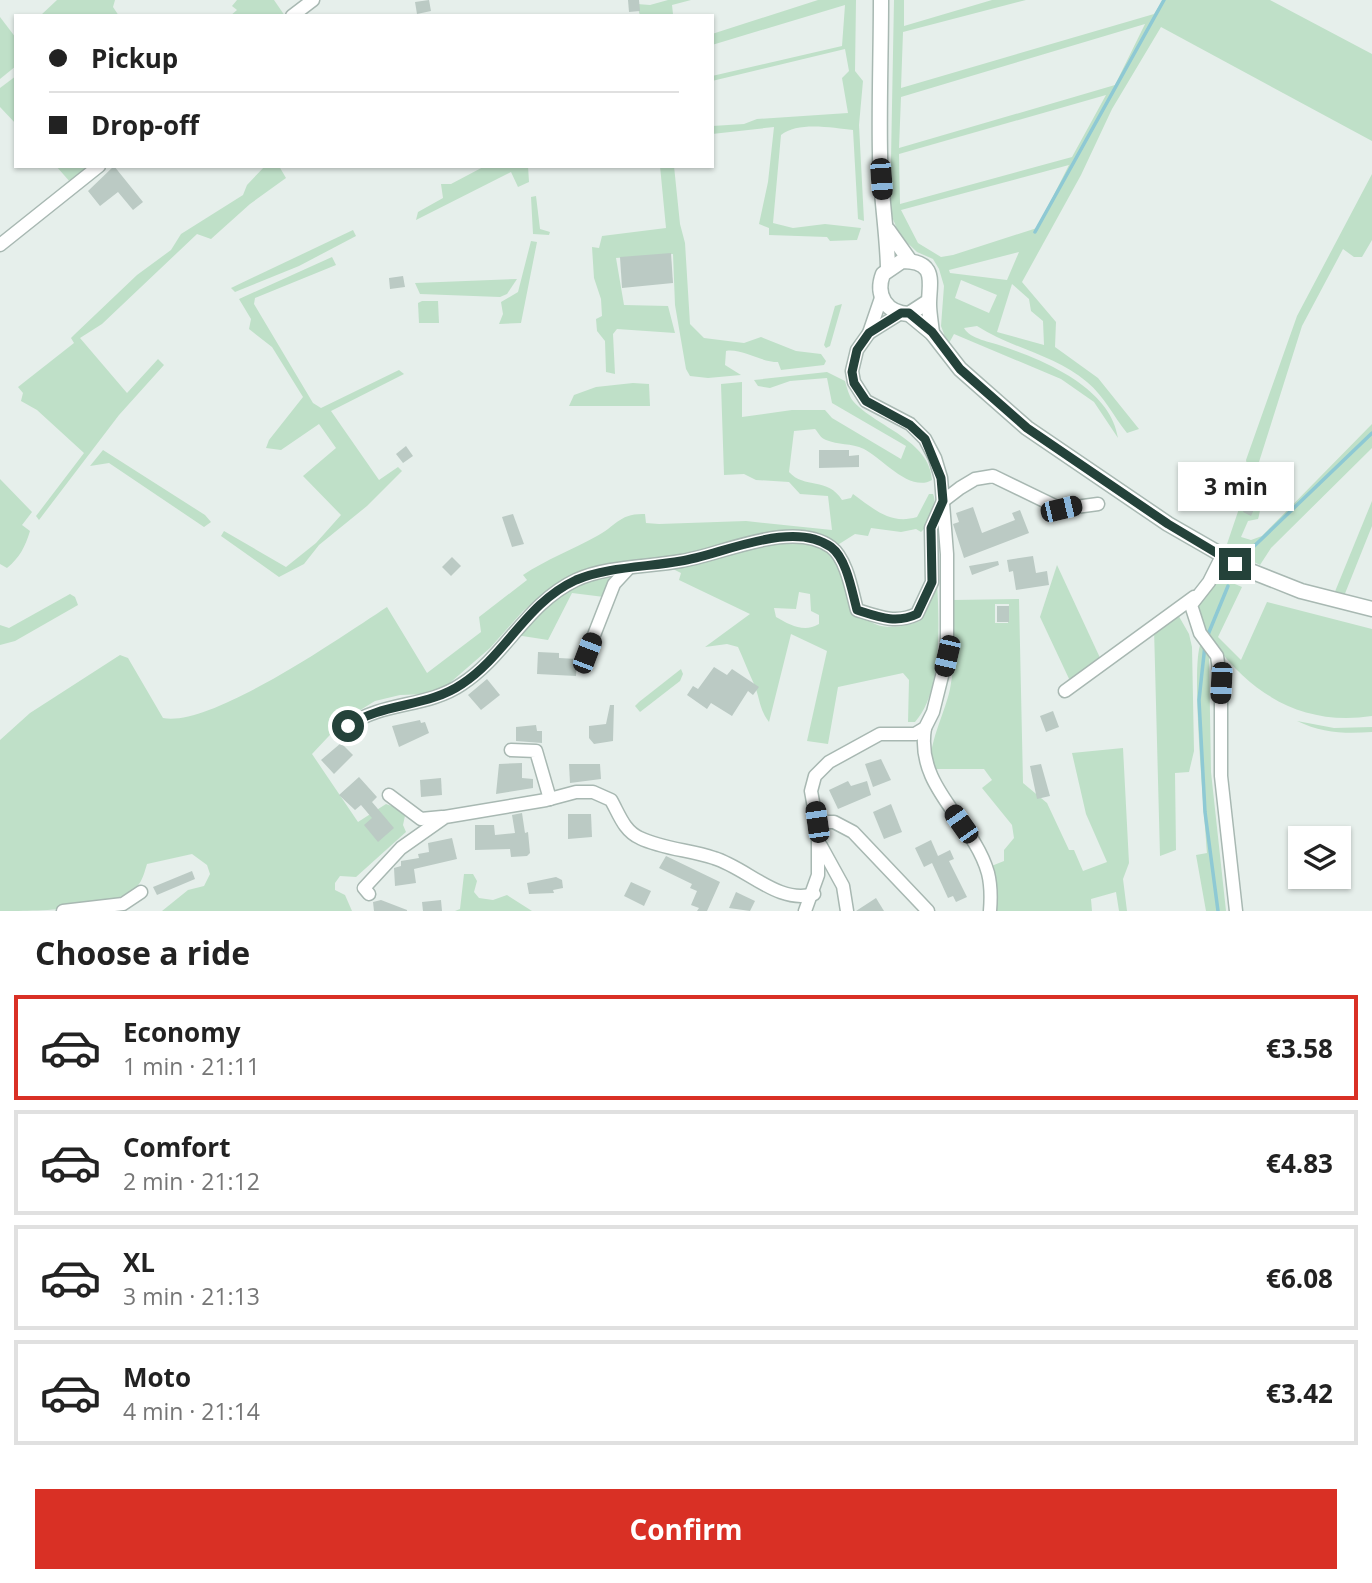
<!DOCTYPE html>
<meta charset="utf-8">
<style>
:root{--surface:#fff;--page:#f6f6f6;--text:#222;--muted:#767676;--line:#e0e0e0;--accent:#d93025}
body{margin:0;font-family:"Open Sans",sans-serif;background:var(--page);color:var(--text);height:100vh;display:flex;flex-direction:column;font-size:26px;white-space:nowrap}
*{box-sizing:border-box;margin:0}
p{font-size:23px;color:var(--muted)}
.icon{flex:none;width:38px;height:38px;fill:none;stroke:currentColor;stroke-width:2;stroke-linecap:round;stroke-linejoin:round}
.map{position:relative;height:911px;overflow:hidden}
.panel{display:flex;flex-direction:column;background:var(--surface);flex:1}
.panel>*{flex:none}
.guide{position:absolute;left:14px;top:14px;width:700px;height:154px;border-radius:0px;box-shadow:0 2px 5px #0004;display:grid;align-content:center;height:154px;padding:0 35px;background:var(--surface)}
.controls{position:absolute;left:1288px;top:826px;display:grid;gap:14px}
.controls a{display:grid;place-items:center;width:63px;height:63px;border-radius:0px;background:var(--surface);box-shadow:0 2px 5px #0004;font-size:35px}
.end{position:absolute;width:32px;height:32px;margin:-16px;border:9px solid #24423a;background:#fff;box-shadow:0 0 0 4px #fff}
.from{border-radius:50%}
.bubble{position:absolute;height:49px;border-radius:0px;background:var(--surface);box-shadow:0 2px 5px #0004;font-size:23px;font-weight:700;line-height:49px;text-align:center}
.car{position:absolute;width:21px;height:42px;margin:-21px -10px;border-radius:9px;box-shadow:0 0 5px 2px #0007;background:linear-gradient(#222 24%,#8ab4d8 0 40%,#222 0 76%,#8ab4d8 0 86%,#222 0)}
.guide b{display:flex;align-items:center;gap:24px;height:66px;font-size:26px}
.guide b+b{border-top:2px solid var(--line)}
.guide i{width:18px;height:18px;background:var(--text)}
ul{padding:0;list-style:none}
li{display:flex;align-items:center;gap:21px;height:105px;margin:0 14px 10px;padding:0 21px;border:4px solid var(--line);border-radius:0px}
li div{flex:1}
li b{display:block;font-size:26px}
li em{font-style:normal;font-weight:700}
li.on{border-color:var(--accent)}
li>.icon{width:63px;height:63px;stroke-width:1.5}
h2{padding:0 35px;font-size:32px;line-height:84px}
.cta{display:flex;gap:14px;margin-top:auto;padding:14px 35px}
.cta a{flex:1;height:80px;border-radius:0px;background:var(--accent);color:#fff;font-size:28px;font-weight:700;line-height:80px;text-align:center}
.map>svg:first-child{display:block}
.green{fill:#bfe0c8;fill-rule:evenodd}
.lines{fill:none;stroke-linecap:round;stroke-linejoin:round}
.stream{stroke:#8ec9d4;stroke-width:3.5}
.building{fill:#bbcac4}
.minor-casing{stroke:#a8b8b2;stroke-width:15}
.tertiary-casing{stroke:#a8b8b2;stroke-width:17}
.minor{stroke:#fff;stroke-width:12}
.tertiary{stroke:#fff;stroke-width:14}
.route{stroke:#24423a;stroke-width:9}
</style>
<div class="map">
<svg width="1372" height="911" viewBox="0 0 1372 911">
<rect width="100%" height="100%" fill="#e6efeb"/>
<g class="green">
<polygon points="57,0 115,0 113,7 119,16 40,16"/>
<polygon points="237,0 274,0 285,16 230,16 237,10 232,6"/>
<polygon points="668,0 691,0 672,5 673,14 640,16 637,4 650,5"/>
<path d="M 818,0 L 856,0 L 855,71 L 863,81 L 859,125 L 864,221 L 858,219 L 853,130 C 833,128 798,121 781,135 L 773,223 L 793,228 L 825,224 L 861,228 L 857,240 L 830,241 L 827,237 L 769,235 L 769,228 L 759,224 L 768,182 L 774,127 L 712,134 L 712,126 L 744,124 L 757,119 L 848,113 L 842,78 L 849,71 L 845,49 L 712,81 L 712,76 L 842,46 L 845,5 L 712,45 L 712,34 Z"/>
<path d="M 894,0 L 904,0 L 904,26 L 992,0 L 1026,0 L 903,32 L 901,88 L 1154,14 L 1163,0 L 1270,0 L 1372,54 L 1372,141 L 1161,27 L 1112,109 L 1081,175 L 1022,282 L 1056,322 L 1055,347 L 1098,378 L 1139,429 L 1127,433 C 1113,416 1105,397 1087,382 C 1055,355 1011,348 977,326 L 964,328 C 970,339 991,342 1002,346 C 1044,360 1111,388 1118,438 L 1094,402 L 1061,379 L 954,334 L 948,345 L 941,326 L 944,286 L 939,269 L 933,259 L 917,252 L 900,236 L 890,212 ZM 1145,24 L 1115,85 L 899,148 L 901,97 ZM 1106,95 L 1072,157 L 900,204 L 899,154 ZM 1069,165 L 1037,228 L 953,255 L 941,257 L 918,243 L 901,210 ZM 1019,252 L 1007,280 L 950,273 L 949,270 ZM 961,280 L 997,295 L 989,313 L 955,298 ZM 1012,284 L 1029,299 L 1031,311 L 1043,321 L 1044,345 L 997,332 Z"/>
<polygon points="0,17 16,38 16,66 0,79"/>
<polygon points="16,76 16,124 0,107 0,88"/>
<polygon points="56,166 82,166 86,171 71,183"/>
<polygon points="265,166 279,166 286,178 250,204 211,239 197,234 102,324 80,338 127,393 158,359 164,365 119,415 39,520 36,516 84,453 37,410 21,401 23,393 18,387 74,343 71,338 75,334 137,275 171,250 181,234 243,195 247,185"/>
<polygon points="485,166 528,166 529,182 518,187 511,172 416,220 418,212 443,198 441,184 451,184"/>
<path d="M 660,166 L 674,166 L 680,224 L 685,243 L 690,324 L 704,338 L 744,343 L 761,337 L 796,351 L 821,354 L 826,361 L 824,365 L 781,370 L 778,362 C 760,362 741,348 726,351 L 725,365 L 741,375 L 708,378 L 690,376 L 686,369 L 675,305 L 673,254 L 616,258 L 624,305 L 668,306 L 675,333 L 617,329 L 613,334 L 615,374 L 606,372 L 605,341 L 597,331 L 596,319 L 602,316 L 601,299 L 594,278 L 592,247 L 599,248 L 602,236 L 666,228 Z"/>
<path d="M 1372,174 L 1372,240 L 1362,257 L 1354,257 L 1343,249 L 1302,326 L 1259,462 C 1260,466 1263,469 1264,473 C 1265,476 1260,515 1258,519 L 1248,521 L 1241,537 L 1251,540 L 1262,536 L 1372,424 L 1372,448 L 1271,548 L 1260,565 L 1240,555 L 1238,545 L 1226,547 L 1247,485 L 1215,471 L 1247,465 L 1246,460 L 1297,316 Z"/>
<polygon points="536,196 540,229 550,232 549,235 533,234 531,197"/>
<polygon points="353,230 356,236 299,266 235,292 231,288"/>
<polygon points="531,241 537,242 521,323 499,324 503,314 501,302 518,292"/>
<polygon points="332,257 336,265 255,298 254,304 313,403 321,408 399,370 404,374 331,411 379,480 398,467 402,471 367,506 319,545 304,564 279,577 221,536 224,531 286,567 316,543 341,515 303,476 336,448 319,424 281,450 266,448 269,440 303,397 272,347 249,329 251,319 239,299"/>
<polygon points="517,279 507,294 500,297 420,294 415,283"/>
<polygon points="422,301 438,301 439,323 419,323 418,303"/>
<polygon points="842,304 830,346 826,348 824,345 835,306"/>
<path d="M 827,372 L 845,381 C 847,388 849,396 853,401 C 876,427 930,440 932,480 C 910,493 882,458 864,449 C 851,443 838,445 826,440 C 820,438 819,433 815,429 L 794,431 L 789,472 C 804,489 828,477 842,500 L 851,498 L 853,494 C 874,509 890,525 917,517 L 929,494 L 933,494 C 938,505 931,524 921,532 L 916,529 L 901,532 L 871,528 L 868,536 L 855,534 L 836,546 L 816,535 L 679,558 L 599,567 L 539,598 L 523,611 L 490,648 L 444,688 L 429,694 L 400,695 L 375,701 L 344,720 L 312,754 L 358,822 L 386,804 L 406,811 L 403,825 L 406,832 L 356,877 L 340,876 L 335,883 L 335,890 L 345,895 L 352,911 L 162,911 L 188,890 L 204,886 L 210,874 L 207,865 L 192,854 L 147,864 C 145,870 143,879 139,884 C 118,911 33,911 0,911 L 0,740 L 30,713 L 120,655 L 128,658 L 163,718 C 211,728 344,635 387,607 L 427,673 L 481,632 L 479,617 L 527,580 L 523,575 C 547,559 572,550 597,536 C 615,527 619,513 645,514 L 646,523 L 659,524 L 746,521 L 832,530 L 828,496 L 800,494 L 789,482 L 756,480 L 744,474 L 724,475 L 721,384 L 742,382 L 742,417 L 792,410 L 825,410 L 832,418 L 901,459 L 906,446 L 832,403 L 827,378 L 790,381 L 770,388 L 758,386 L 754,380 Z"/>
<polygon points="633,383 649,384 650,406 569,406 574,395 596,387"/>
<polygon points="103,450 205,515 211,522 204,527 109,463 90,466"/>
<path d="M 0,479 L 32,512 L 22,525 L 30,531 C 25,547 20,557 7,568 L 0,564 Z"/>
<polygon points="1372,501 1372,526 1344,596 1334,594"/>
<path d="M 788,541 C 803,543 817,542 829,553 C 861,581 845,647 920,621 L 937,581 C 939,620 943,692 915,722 L 908,722 L 909,680 L 903,673 L 838,687 L 828,744 L 807,741 L 827,651 L 791,634 L 769,722 C 759,709 760,698 754,684 C 748,671 743,658 738,647 L 727,644 L 705,647 L 750,614 L 679,580 L 681,573 L 671,568 L 724,553 ZM 799,592 L 810,594 L 811,611 L 819,615 L 819,624 C 804,633 790,625 776,617 L 774,608 L 796,609 Z"/>
<polygon points="1057,565 1101,660 1071,683 1040,617"/>
<path d="M 611,575 L 604,597 L 572,593 L 548,640 L 516,635 C 539,605 575,583 611,575 Z"/>
<path d="M 1223,579 L 1242,587 L 1218,637 L 1241,660 L 1267,602 L 1372,629 L 1372,716 C 1306,726 1255,697 1217,647 C 1210,637 1198,619 1199,607 C 1199,598 1210,587 1215,580 Z"/>
<polygon points="70,594 75,597 78,605 15,641 0,645 0,625 9,628"/>
<path d="M 1019,599 L 1023,783 L 1047,803 L 1069,850 L 1074,850 L 1083,871 L 1107,862 L 1086,814 L 1072,753 L 1123,748 L 1129,863 L 1123,879 L 1127,911 L 1119,911 L 1116,892 L 1091,899 L 1092,911 L 995,911 L 989,867 L 1004,861 L 1004,850 L 1014,838 L 1012,825 L 982,788 L 992,780 L 984,769 L 931,769 C 927,746 945,713 950,689 C 956,659 954,630 953,600 ZM 995,604 L 1009,604 L 1008,623 L 995,623 Z"/>
<polygon points="1177,613 1189,634 1192,647 1194,751 1189,772 1175,773 1176,850 1160,856 1154,628"/>
<path d="M 1201,643 L 1209,655 L 1211,772 L 1226,911 L 1206,911 L 1196,855 L 1207,853 C 1205,820 1190,664 1201,643 Z"/>
<polygon points="681,669 683,674 680,681 640,712 635,706 639,702"/>
<path d="M 1297,721 L 1334,728 L 1372,727 L 1372,732 C 1345,734 1322,733 1297,721 Z"/>
<polygon points="464,874 473,874 477,881 474,892 479,898 493,900 507,895 532,911 455,911 460,909"/>
</g>
<g class="lines">
<g class="stream">
<polyline points="1035,232 1164,0"/>
<polyline points="1248,552 1372,433"/>
<polyline points="1207,637 1228,586"/>
<polyline points="1205,645 1199,700 1205,812 1218,911"/>
</g>
</g>
<g class="building">
<polygon points="429,0 431,11 417,14 415,2"/>
<polygon points="628,0 639,0 640,11 629,12"/>
<polygon points="114,166 143,202 133,210 118,192 100,206 88,191"/>
<polygon points="671,253 673,283 622,288 620,257"/>
<polygon points="403,276 405,287 390,289 389,278"/>
<polygon points="406,446 413,456 403,463 396,454"/>
<polygon points="819,450 849,450 849,456 859,455 859,467 819,468"/>
<polygon points="1236,468 1257,473 1254,482 1232,478"/>
<polygon points="1253,490 1261,494 1251,516 1243,512"/>
<polygon points="973,507 982,533 1015,520 1012,513 1020,510 1029,533 964,558 953,524 959,522 956,513"/>
<polygon points="513,514 524,544 512,547 502,517"/>
<polygon points="1033,556 1036,573 1047,571 1049,585 1016,590 1013,571 1009,572 1007,560"/>
<polygon points="452,557 461,566 451,576 442,567"/>
<polygon points="998,561 999,565 972,575 969,566"/>
<rect x="997" y="606" width="12" height="16"/>
<polygon points="538,652 559,653 559,658 577,659 576,676 537,674"/>
<polygon points="714,667 727,675 732,669 759,687 753,695 748,691 732,716 711,703 707,709 687,695 693,686 698,689"/>
<polygon points="487,679 500,695 481,710 468,695"/>
<polygon points="610,705 614,705 613,741 594,744 589,738 589,726 606,724"/>
<polygon points="1053,711 1059,727 1046,732 1040,716"/>
<polygon points="420,720 421,723 425,722 429,733 399,747 392,726"/>
<polygon points="536,725 537,731 542,731 542,743 516,741 516,727"/>
<polygon points="341,743 353,755 334,774 321,760"/>
<polygon points="881,759 891,780 873,787 865,764"/>
<polygon points="522,763 522,778 533,779 533,788 496,794 499,764"/>
<polygon points="569,764 600,764 601,779 570,783"/>
<polygon points="1041,764 1050,796 1037,799 1030,766"/>
<polygon points="359,777 377,797 372,802 394,828 378,842 364,825 372,818 361,805 355,810 339,795"/>
<polygon points="441,778 442,795 421,797 420,780"/>
<polygon points="848,781 851,786 867,781 871,795 838,809 829,790"/>
<polygon points="891,804 902,832 884,839 873,812"/>
<polygon points="522,813 525,833 528,832 530,853 527,856 511,857 510,849 475,850 475,825 494,825 495,835 515,833 512,815"/>
<polygon points="568,814 591,814 592,837 568,839"/>
<polygon points="452,838 457,859 414,869 416,883 395,886 394,868 401,866 401,861 419,858 418,854 429,852 428,843"/>
<polygon points="931,840 938,856 950,850 954,859 949,861 967,897 956,902 953,896 948,898 932,863 924,867 915,848"/>
<polygon points="666,856 720,882 707,911 697,911 699,908 691,905 697,891 690,888 692,884 659,868"/>
<polygon points="192,871 195,879 157,895 153,887"/>
<polygon points="556,877 562,880 563,888 553,890 554,893 529,894 527,883"/>
<polygon points="631,882 651,891 644,906 624,896"/>
<polygon points="736,892 755,901 750,911 729,908"/>
<polygon points="876,898 884,911 856,911"/>
<polygon points="381,900 407,910 407,911 374,911 373,902"/>
<polygon points="441,900 442,911 423,911 422,902"/>
</g>
<g class="lines">
<defs>
<g id="minor">
<polyline points="292,16 313,0"/>
<polyline points="0,245 99,166"/>
<polyline points="869,333 901,313"/>
<polyline points="1221,558 1209,582 1191,605 1200,633 1217,656 1221,683 1221,776 1236,911"/>
<polyline points="587,653 614,584 627,570"/>
<polyline points="1065,691 1194,597"/>
<path d="M 348,726 C 383,701 427,708 462,684 C 506,655 527,603 576,580 C 606,566 648,567 681,561 C 721,555 792,519 831,547 C 847,559 852,592 857,610 C 879,617 896,624 917,614 L 932,582 L 931,528 L 943,501 L 960,488 L 975,479 L 993,476 L 1061,509 L 1098,504"/>
<path d="M 925,728 C 915,788 973,820 988,873 C 991,885 991,899 990,911"/>
<polyline points="511,750 536,751 550,799"/>
<polyline points="389,795 421,819 442,817"/>
<polyline points="817,822 834,822 853,832 928,911"/>
<polyline points="821,846 843,886 847,911"/>
<path d="M 369,894 L 364,888 L 401,848 L 445,817 L 546,800 L 576,792 L 593,792 L 611,800 C 619,814 624,831 640,838 C 663,849 690,850 714,858 C 747,868 779,905 814,894"/>
<polyline points="63,911 123,904 141,892"/>
<polyline points="805,911 818,875 818,830 811,791 815,776 829,762 880,734 915,734 925,728 933,712 947,656 947,554 941,478 935,458 925,439 910,424 866,401 854,382 852,371 857,350 869,333 881,298"/>
</g>
<g id="tertiary">
<path d="M 881,0 C 881,51 879,102 880,153 C 880,191 887,229 888,267"/>
<polyline points="888,230 910,261"/>
<path d="M 929,301 L 909,314 C 886,313 875,295 883,274 L 902,261 C 938,261 929,283 929,304 C 929,313 931,323 932,333"/>
<polyline points="909,314 932,333 960,369 1027,428 1168,524 1248,570 1301,591 1372,609"/>
</g>
</defs>
<use href="#minor" class="minor-casing"/>
<use href="#tertiary" class="tertiary-casing"/>
<use href="#minor" class="minor"/>
<use href="#tertiary" class="tertiary"/>
</g>
<g class="lines">
<path class="route" d="M 348,726 C 383,702 427,708 462,684 C 506,655 526,603 576,580 C 606,567 648,567 681,561 C 721,555 792,519 831,547 C 847,559 852,592 857,610 C 879,617 896,624 917,614 L 932,582 L 931,528 L 943,501 L 941,478 L 925,439 L 910,425 L 866,401 L 854,383 L 852,372 L 857,350 L 869,333 L 901,313 L 909,313 L 932,332 L 960,369 L 1027,428 L 1168,524 L 1235,564"/>
</g>
</svg>
<div class="controls">
<a><svg class="icon" aria-label="layers" viewBox="0 0 24 24"><path d="M12 4l9 5-9 5-9-5zM3 14l9 5 9-5"/></svg></a>
</div>
<i class="end from" style="left:348px;top:726px"></i>
<i class="end" style="left:1235px;top:564px"></i>
<div class="bubble" style="left:1178px;top:462px;width:116px">3 min</div>
<i class="car" style="left:881px;top:179px;rotate:176deg"></i>
<i class="car" style="left:1061px;top:509px;rotate:77deg"></i>
<i class="car" style="left:587px;top:653px;rotate:21deg"></i>
<i class="car" style="left:947px;top:656px;rotate:193deg"></i>
<i class="car" style="left:1221px;top:683px;rotate:183deg"></i>
<i class="car" style="left:817px;top:822px;rotate:352deg"></i>
<i class="car" style="left:961px;top:824px;rotate:325deg"></i>
<div class="guide">
<b><i class="from"></i>Pickup</b>
<b><i></i>Drop-off</b>
</div>
</div>
<section class="panel">
<h2>Choose a ride</h2>
<ul>
<li class="on"><svg class="icon" aria-label="car" viewBox="0 0 24 24"><path d="M5 17H2v-5l4-1 3-4h7l3 4 3 1v5h-3M9 17h6M6 11h13"/><circle cx="7" cy="17" r="2"/><circle cx="17" cy="17" r="2"/></svg><div><b>Economy</b><p>1 min · 21:11</p></div><em>€3.58</em></li>
<li><svg class="icon" aria-label="car" viewBox="0 0 24 24"><path d="M5 17H2v-5l4-1 3-4h7l3 4 3 1v5h-3M9 17h6M6 11h13"/><circle cx="7" cy="17" r="2"/><circle cx="17" cy="17" r="2"/></svg><div><b>Comfort</b><p>2 min · 21:12</p></div><em>€4.83</em></li>
<li><svg class="icon" aria-label="car" viewBox="0 0 24 24"><path d="M5 17H2v-5l4-1 3-4h7l3 4 3 1v5h-3M9 17h6M6 11h13"/><circle cx="7" cy="17" r="2"/><circle cx="17" cy="17" r="2"/></svg><div><b>XL</b><p>3 min · 21:13</p></div><em>€6.08</em></li>
<li><svg class="icon" aria-label="car" viewBox="0 0 24 24"><path d="M5 17H2v-5l4-1 3-4h7l3 4 3 1v5h-3M9 17h6M6 11h13"/><circle cx="7" cy="17" r="2"/><circle cx="17" cy="17" r="2"/></svg><div><b>Moto</b><p>4 min · 21:14</p></div><em>€3.42</em></li>
</ul>
<div class="cta"><a>Confirm</a></div>
</section>
